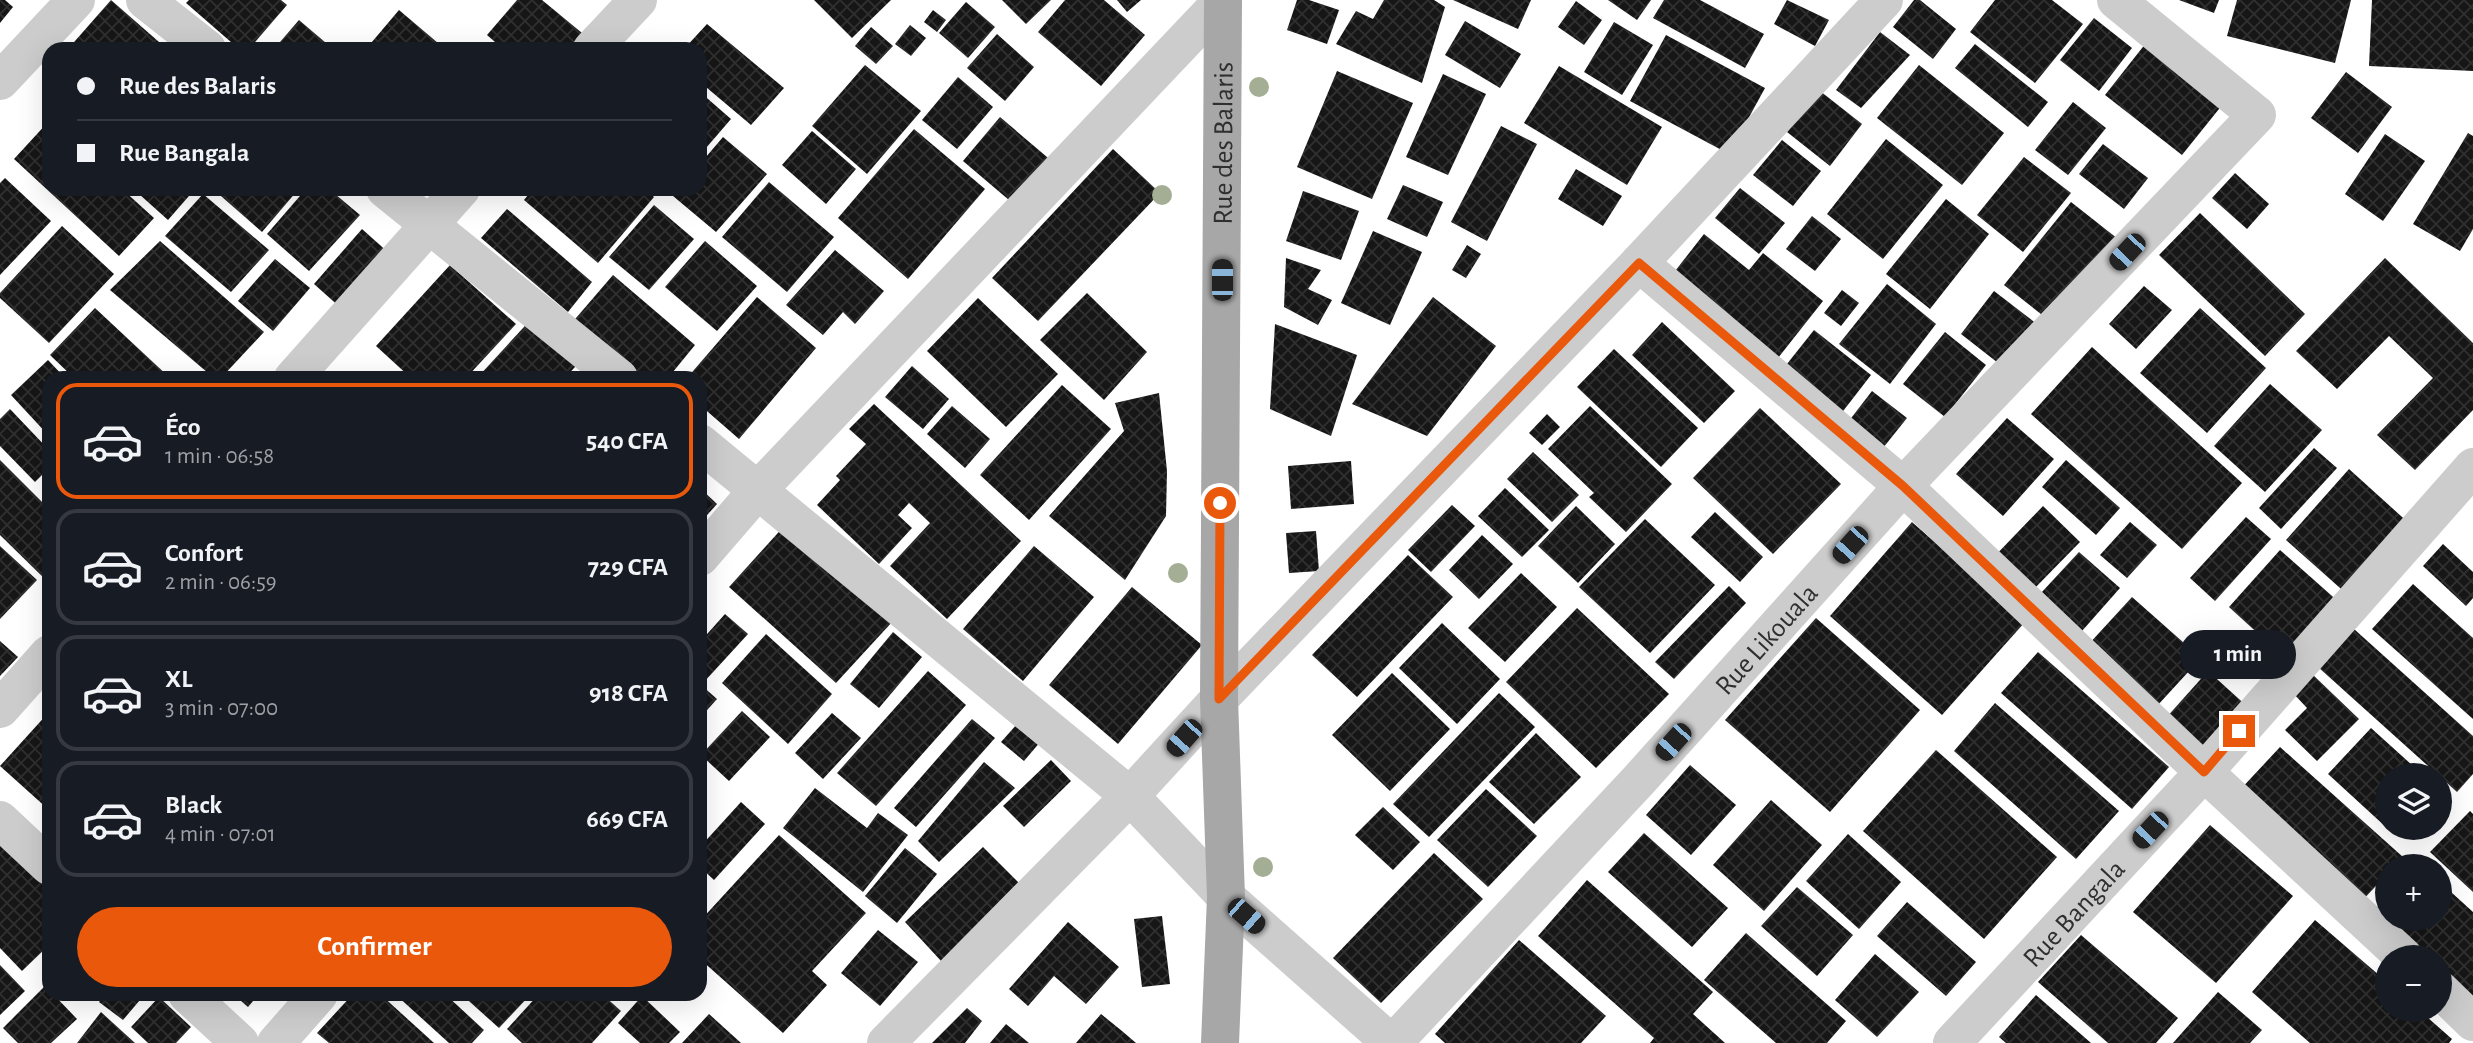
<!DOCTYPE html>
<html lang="fr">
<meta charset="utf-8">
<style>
:root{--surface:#171b24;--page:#20242c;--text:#f1f3f6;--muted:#9ea1a6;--line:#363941;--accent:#ea580c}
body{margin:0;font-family:"Alegreya Sans",sans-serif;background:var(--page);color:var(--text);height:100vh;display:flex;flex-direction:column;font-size:26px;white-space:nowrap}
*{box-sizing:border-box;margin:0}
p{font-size:23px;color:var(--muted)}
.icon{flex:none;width:38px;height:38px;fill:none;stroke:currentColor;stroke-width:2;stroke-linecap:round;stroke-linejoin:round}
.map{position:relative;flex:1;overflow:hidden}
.details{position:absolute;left:42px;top:371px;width:665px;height:630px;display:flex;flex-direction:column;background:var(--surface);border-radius:21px;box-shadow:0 7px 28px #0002}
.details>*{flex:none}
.banner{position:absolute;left:42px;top:42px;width:665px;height:154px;border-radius:21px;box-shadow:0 7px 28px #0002;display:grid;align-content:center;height:154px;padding:0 35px;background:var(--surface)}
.tools{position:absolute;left:2375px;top:763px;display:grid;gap:14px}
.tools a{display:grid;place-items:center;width:77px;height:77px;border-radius:50%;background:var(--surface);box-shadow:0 7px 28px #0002;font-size:35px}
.end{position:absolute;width:32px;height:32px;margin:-16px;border:9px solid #ea580c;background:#fff;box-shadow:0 0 0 4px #fff}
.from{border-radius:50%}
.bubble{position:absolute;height:49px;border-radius:24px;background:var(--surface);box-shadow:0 7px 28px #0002;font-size:23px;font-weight:700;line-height:49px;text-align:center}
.car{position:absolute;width:21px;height:42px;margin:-21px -10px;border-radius:9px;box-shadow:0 0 5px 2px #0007;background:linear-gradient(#222 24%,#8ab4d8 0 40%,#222 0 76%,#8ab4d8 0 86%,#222 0)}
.banner b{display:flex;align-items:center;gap:24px;height:66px;font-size:26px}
.banner b+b{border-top:2px solid var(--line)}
.banner i{width:18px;height:18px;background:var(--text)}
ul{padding:12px 0 0;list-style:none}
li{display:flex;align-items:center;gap:21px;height:116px;margin:0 14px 10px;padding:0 21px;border:4px solid var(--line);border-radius:21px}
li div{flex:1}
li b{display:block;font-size:26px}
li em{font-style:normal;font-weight:700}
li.active{border-color:var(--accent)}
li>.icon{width:63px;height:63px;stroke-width:1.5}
.button{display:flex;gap:14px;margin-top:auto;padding:14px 35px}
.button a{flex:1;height:80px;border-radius:42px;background:var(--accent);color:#fff;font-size:28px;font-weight:700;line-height:80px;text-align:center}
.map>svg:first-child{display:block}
.building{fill:url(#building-cross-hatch)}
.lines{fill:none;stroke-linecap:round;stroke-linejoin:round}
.minor{stroke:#ccc;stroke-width:38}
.major{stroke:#a7a7a7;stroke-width:38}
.tree{fill:#a3ae94}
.route{stroke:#ea580c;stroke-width:9}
.labels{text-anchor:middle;stroke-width:7;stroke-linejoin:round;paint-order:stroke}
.street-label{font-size:28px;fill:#2f2f2f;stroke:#fff}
</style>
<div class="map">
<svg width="2473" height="1043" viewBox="0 0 2473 1043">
<defs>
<pattern id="building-cross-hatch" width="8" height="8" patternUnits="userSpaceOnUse" patternTransform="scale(1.75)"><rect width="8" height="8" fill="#161616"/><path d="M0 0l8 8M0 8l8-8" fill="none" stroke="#303030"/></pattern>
</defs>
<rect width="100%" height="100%" fill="#fff"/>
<g class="building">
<polygon points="0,0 5,0 13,7 0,23"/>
<polygon points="111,0 167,49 68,49"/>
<polygon points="189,0 281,0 287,5 249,49 239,49 186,3"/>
<polygon points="517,0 542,0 582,33 568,49 503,49 487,35"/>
<polygon points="814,0 891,0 852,38"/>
<polygon points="1002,0 1051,0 1026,24"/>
<polygon points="1065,0 1104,0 1145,35 1101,86 1038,32"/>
<polygon points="1117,0 1141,0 1127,12"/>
<polygon points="1297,0 1309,0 1339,10 1327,44 1287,30"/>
<polygon points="1384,0 1434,0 1445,7 1422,83 1336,44 1356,11 1373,19"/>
<polygon points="1453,0 1531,0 1518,29"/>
<polygon points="1608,0 1651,0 1637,20"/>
<polygon points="1664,0 1700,0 1764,34 1745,68 1653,18"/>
<polygon points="1787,0 1829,20 1815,46 1774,24"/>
<polygon points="1914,0 1920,0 1956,29 1933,59 1893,27"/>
<polygon points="1995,0 2052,0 2083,24 2035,83 1970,32"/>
<polygon points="2179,0 2219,0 2214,13"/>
<polygon points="2237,0 2351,0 2335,63 2227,36"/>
<polygon points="2372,0 2473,0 2473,71 2369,66"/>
<polygon points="1576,1 1602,20 1584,45 1558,27"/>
<polygon points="966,2 995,27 968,58 939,33"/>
<polygon points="399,10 445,49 366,49"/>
<polygon points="933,10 946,20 937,32 924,22"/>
<polygon points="2094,18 2132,48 2099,91 2060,60"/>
<polygon points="299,20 333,49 274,49"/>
<polygon points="1465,21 1521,54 1500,88 1445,55"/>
<polygon points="1614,22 1653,45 1622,95 1584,72"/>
<polygon points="707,24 784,88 751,125 700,82 700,49 684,49"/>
<polygon points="910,25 926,38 911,56 895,44"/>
<polygon points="871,27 893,46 876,64 855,46"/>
<polygon points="1880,32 1910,55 1861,108 1836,90"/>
<polygon points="997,34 1034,67 1005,101 967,68"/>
<polygon points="1666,35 1765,88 1729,154 1630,101"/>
<polygon points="2146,43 2223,104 2182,155 2105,95"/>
<polygon points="1975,44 2048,102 2028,127 1955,68"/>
<polygon points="865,65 921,111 867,174 812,126"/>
<polygon points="1919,65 2004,133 1962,185 1877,118"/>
<polygon points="1559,66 1662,127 1627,185 1524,123"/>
<polygon points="1337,71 1413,103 1372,199 1297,167"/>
<polygon points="2346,72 2392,107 2358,153 2311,118"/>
<polygon points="1443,74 1486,94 1448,175 1406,157"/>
<polygon points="958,77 993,107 957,149 922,120"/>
<polygon points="1820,91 1862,124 1830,166 1787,132"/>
<polygon points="700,92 731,119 700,155"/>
<polygon points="2073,102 2106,128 2068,175 2035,150"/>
<polygon points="1000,117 1054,163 1016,206 963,161"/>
<polygon points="49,121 49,189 122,189 154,218 119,256 14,159"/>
<polygon points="1501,126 1537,144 1487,241 1451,222"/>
<polygon points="914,129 985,189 908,279 838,218"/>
<polygon points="812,131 856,169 826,204 782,165"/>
<polygon points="2468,133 2473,136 2473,229 2460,251 2413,224"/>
<polygon points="2385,134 2425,161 2383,221 2345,194"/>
<polygon points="723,137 767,174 716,232 673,196 679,189 700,189 700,164"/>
<polygon points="1886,139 1943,185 1883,259 1827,214"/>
<polygon points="1782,140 1821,171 1793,206 1753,175"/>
<polygon points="2103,144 2148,178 2124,209 2079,174"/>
<polygon points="1113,149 1160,193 1038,321 992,278"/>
<polygon points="2024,157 2071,193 2023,252 1977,215"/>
<polygon points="1576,169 1622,196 1603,226 1558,199"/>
<polygon points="2235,173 2269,204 2247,229 2212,198"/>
<polygon points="5,178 51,221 0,275 0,183"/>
<polygon points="769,182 834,237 787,292 722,237"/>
<polygon points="1403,185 1443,202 1427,237 1387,219"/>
<polygon points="1740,188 1785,223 1759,254 1715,218"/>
<polygon points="143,189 195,189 168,220 139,194"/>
<polygon points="213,189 294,189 297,191 262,232"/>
<polygon points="306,189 329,189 360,215 309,271 267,234"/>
<polygon points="533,189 645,189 654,197 598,263 524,200"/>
<polygon points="1303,191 1359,211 1341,260 1286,241"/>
<polygon points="203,194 269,250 231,292 165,236"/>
<polygon points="1946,199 1989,234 1930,309 1886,274"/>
<polygon points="2071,202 2118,239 2051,322 2004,285"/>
<polygon points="654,205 694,239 649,290 609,257"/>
<polygon points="507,209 592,282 568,312 481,238"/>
<polygon points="2200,213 2305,314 2265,356 2159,255"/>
<polygon points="1812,216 1841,239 1815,271 1786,249"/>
<polygon points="62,226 114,274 49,343 0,298 0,293"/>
<polygon points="362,229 390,254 342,309 314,284"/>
<polygon points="1373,231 1422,252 1390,325 1341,303"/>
<polygon points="1704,234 1749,270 1763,253 1823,301 1778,358 1672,275"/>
<polygon points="160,241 264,332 221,378 214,378 110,290"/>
<polygon points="705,241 757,286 717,331 665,287"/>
<polygon points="1467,245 1481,254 1466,278 1452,270"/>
<polygon points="835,250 884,291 855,324 843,312 823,335 786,305"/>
<polygon points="1286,258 1321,270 1308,289 1332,300 1318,325 1284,307"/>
<polygon points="2385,258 2473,343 2473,410 2415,470 2377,435 2433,378 2389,336 2337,389 2296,351"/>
<polygon points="275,259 310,288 273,331 238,301"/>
<polygon points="450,265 516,324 466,378 411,378 376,346"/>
<polygon points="613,275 695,345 668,378 633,378 570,325"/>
<polygon points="1887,284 1936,324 1890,384 1839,344"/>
<polygon points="2144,286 2172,310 2136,349 2109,324"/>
<polygon points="1842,290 1859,303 1841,326 1824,313"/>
<polygon points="1994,291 2042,328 2007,370 1961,334"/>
<polygon points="1087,293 1147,352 1104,400 1040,340"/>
<polygon points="757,297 816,348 739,439 700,405 700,378 687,378"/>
<polygon points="1433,297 1496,346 1427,436 1352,404"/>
<polygon points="978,298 1058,374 1006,427 927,351"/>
<polygon points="95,308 170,378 74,378 50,355"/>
<polygon points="2200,308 2266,368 2207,433 2140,373"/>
<polygon points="536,314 584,357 565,378 477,378"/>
<polygon points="1662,322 1735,391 1704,423 1632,355"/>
<polygon points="1275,324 1357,355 1331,436 1270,409"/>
<polygon points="1814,330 1871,375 1837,419 1779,374"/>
<polygon points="1945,332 1986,365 1945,417 1903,384"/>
<polygon points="2092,347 2242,483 2182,549 2031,414"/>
<polygon points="1614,349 1698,428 1661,467 1577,387"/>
<polygon points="48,360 65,378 49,378 49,436 11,395"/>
<polygon points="912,366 949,399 923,429 885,397"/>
<polygon points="2270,384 2322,430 2265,492 2214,446"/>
<polygon points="1062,385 1111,429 1029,520 980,475"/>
<polygon points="1872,391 1907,418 1879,453 1845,426"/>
<polygon points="1159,393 1167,471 1166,516 1125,580 1049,516 1124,431 1115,403"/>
<polygon points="874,404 1021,541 947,619 890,566 930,523 909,503 898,515 912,528 879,564 817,505 840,480 836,476 866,444 849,429"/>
<polygon points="952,406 990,439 965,468 927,434"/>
<polygon points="1590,406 1672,484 1626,532 1589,497 1594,493 1548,449"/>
<polygon points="1760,408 1841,484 1773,554 1693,478"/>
<polygon points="10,409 49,450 49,468 35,482 0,446 0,419"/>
<polygon points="1547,414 1560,427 1542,445 1529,433"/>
<polygon points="2007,418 2054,459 2003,516 1956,474"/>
<polygon points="2314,448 2337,468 2281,529 2259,508"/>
<polygon points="1533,452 1579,495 1552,522 1507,479"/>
<polygon points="0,460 49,509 49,583 0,535"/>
<polygon points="2066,460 2120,508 2096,535 2042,487"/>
<polygon points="1351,461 1354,504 1291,509 1288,466"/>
<polygon points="2349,469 2412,526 2349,596 2286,540"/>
<polygon points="700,488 717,504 700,523"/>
<polygon points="1505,488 1549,530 1522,557 1478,516"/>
<polygon points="1452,505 1475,526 1431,572 1408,550"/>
<polygon points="1576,506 1615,544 1578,583 1538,546"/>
<polygon points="2043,506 2080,542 2028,595 1991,560"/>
<polygon points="1715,512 1763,557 1740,582 1691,537"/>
<polygon points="2246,517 2271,539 2215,601 2190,578"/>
<polygon points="1645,519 1715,585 1650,653 1579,587"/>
<polygon points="1912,522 2025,622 1942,715 1830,616"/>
<polygon points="2130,522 2157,545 2127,578 2100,555"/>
<polygon points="786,524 893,621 836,683 729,587"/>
<polygon points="1316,531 1319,571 1289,573 1286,533"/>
<polygon points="1482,535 1513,564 1479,599 1449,570"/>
<polygon points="2443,544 2473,572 2473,598 2466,606 2423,566"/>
<polygon points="0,546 37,580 0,619"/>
<polygon points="1034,546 1094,597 1023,681 963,629"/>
<polygon points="2280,550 2340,603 2288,661 2229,607"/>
<polygon points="2079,552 2120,588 2082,631 2041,593"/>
<polygon points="1408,555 1453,597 1357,697 1312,655"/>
<polygon points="1521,573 1557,607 1505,662 1468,628"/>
<polygon points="2413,584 2473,638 2473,719 2372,629"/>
<polygon points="1729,586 1746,603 1674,679 1655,662"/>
<polygon points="1132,587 1202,645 1118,744 1049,685"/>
<polygon points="2132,597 2201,658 2157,706 2088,645"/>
<polygon points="1577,608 1669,694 1596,768 1506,682"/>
<polygon points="725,614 748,634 704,682 700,678 700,642"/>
<polygon points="1816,618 1920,710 1830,812 1725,720"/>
<polygon points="1442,623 1500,679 1457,724 1399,668"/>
<polygon points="2354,629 2473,736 2473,774 2457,792 2318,667"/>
<polygon points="893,632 922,657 879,708 850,684"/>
<polygon points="766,634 832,694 788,744 722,683"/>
<polygon points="0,641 18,657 0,676"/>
<polygon points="2038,652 2169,767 2132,809 2001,693"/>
<polygon points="928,671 966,705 876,806 837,773"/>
<polygon points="2208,671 2249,708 2206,756 2165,719"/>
<polygon points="2310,672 2359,719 2317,761 2285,730 2307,708 2292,692"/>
<polygon points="1392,673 1450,729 1390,791 1332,735"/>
<polygon points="700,684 717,699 700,718"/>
<polygon points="1499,693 1535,727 1429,837 1393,804"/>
<polygon points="1995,703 2119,811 2076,859 1954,751"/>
<polygon points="742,711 770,737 729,781 701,755"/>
<polygon points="49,712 49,810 0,766"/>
<polygon points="832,713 861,738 823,779 795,753"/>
<polygon points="972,719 995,738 916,827 894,808"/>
<polygon points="1018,723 1041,741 1024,761 1001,742"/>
<polygon points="2371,728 2423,775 2387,775 2387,828 2328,774"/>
<polygon points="1536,733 1581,777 1534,824 1489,782"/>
<polygon points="2280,747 2403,857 2394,866 2387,866 2387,874 2361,902 2238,792"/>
<polygon points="1936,750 2057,857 1984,939 1863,831"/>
<polygon points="1051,760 1071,781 1024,827 1003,806"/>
<polygon points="984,762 1015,788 939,862 918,841"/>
<polygon points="1690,765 1736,805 1691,855 1646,815"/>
<polygon points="815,788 867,828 878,813 908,835 863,892 783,828"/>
<polygon points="1486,789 1537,836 1488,887 1437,840"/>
<polygon points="1771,800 1822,845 1764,911 1713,865"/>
<polygon points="741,802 765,824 714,880 700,867 700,847"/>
<polygon points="1383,807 1420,842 1393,870 1355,835"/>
<polygon points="2470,811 2473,814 2473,892 2430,852"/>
<polygon points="2210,825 2293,896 2216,983 2133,912"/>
<polygon points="1644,833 1728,908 1692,947 1608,872"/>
<polygon points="1848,834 1901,882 1859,929 1806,881"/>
<polygon points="0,835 49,884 49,945 22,971 0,948"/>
<polygon points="779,835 866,913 812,971 827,985 783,1033 700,959 700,921"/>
<polygon points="983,847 1021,885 942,962 905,922"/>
<polygon points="905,848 937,874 897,923 865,896"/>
<polygon points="1434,853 1483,899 1381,1003 1333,958"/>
<polygon points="1587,880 1713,992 1693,1014 1725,1043 1650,1043 1654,1038 1538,936"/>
<polygon points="2440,882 2473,912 2473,1004 2440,975 2440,957 2420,957 2387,919 2440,919"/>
<polygon points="1797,887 1853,935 1817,976 1761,926"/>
<polygon points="1907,902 1976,962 1946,996 1877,936"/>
<polygon points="1162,916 1170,984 1142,987 1134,919"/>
<polygon points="2315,920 2387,982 2387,1010 2419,1010 2452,1039 2449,1043 2310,1043 2252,992"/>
<polygon points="1068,922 1119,967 1086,1004 1054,976 1028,1006 1009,989"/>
<polygon points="878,930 918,962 880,1006 841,973"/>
<polygon points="1746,933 1846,1021 1827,1043 1776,1043 1704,980"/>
<polygon points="2081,935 2178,1018 2156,1043 2108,1043 2038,982"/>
<polygon points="1519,940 1606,1016 1581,1043 1445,1043 1435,1034"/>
<polygon points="1875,954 1919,992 1877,1037 1835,1000"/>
<polygon points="0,965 25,991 0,1015"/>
<polygon points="45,986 49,994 53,994 77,1019 51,1043 18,1043 3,1028"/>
<polygon points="2218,992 2262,1030 2250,1043 2173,1043"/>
<polygon points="106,994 145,994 123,1020 99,1002"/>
<polygon points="233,994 259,994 248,1007"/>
<polygon points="353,994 380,994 434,1043 329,1043 317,1033"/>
<polygon points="395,994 445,994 484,1030 472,1043 449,1043"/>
<polygon points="461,994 531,994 499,1028"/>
<polygon points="539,994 602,994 621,1011 592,1043 522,1043 507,1029"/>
<polygon points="2036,995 2091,1043 2006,1043 1999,1037"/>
<polygon points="642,996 680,1032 669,1043 640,1043 618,1023"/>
<polygon points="159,997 191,1027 176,1043 148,1043 131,1027"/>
<polygon points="967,1008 982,1021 965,1043 932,1043"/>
<polygon points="101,1012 135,1043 77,1043"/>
<polygon points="709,1014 741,1043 682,1043"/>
<polygon points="1101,1014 1122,1031 1136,1043 1076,1043"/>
<polygon points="1006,1024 1029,1043 990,1043"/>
</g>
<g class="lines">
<g class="minor">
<polyline points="145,0 207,49"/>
<polyline points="592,49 638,0"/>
<polyline points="0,81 76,0"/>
<polyline points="385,189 619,378"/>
<polyline points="1639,263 1903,486 2204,772 2404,957"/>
<polyline points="293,378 461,189"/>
<polyline points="700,443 1130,796 1226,897 1391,1043"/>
<polyline points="700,557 758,490 1223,0"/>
<polyline points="0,709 49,654"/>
<polyline points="0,820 49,866"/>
<polyline points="2440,990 2473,1022"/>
<polyline points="187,994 240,1043"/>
<polyline points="276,1043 319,994"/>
<polyline points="886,1043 1130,796 1219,699 1639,263 1884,0"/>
<path id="s1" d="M 1393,1043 L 1638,781 L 1903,486 L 2257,115 L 2116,0"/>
<path id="s2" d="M 1952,1043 L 2204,772 L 2473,467"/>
</g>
<path class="major" id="s3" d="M 1220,1043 L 1226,897 L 1219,699 L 1223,0"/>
</g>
<g class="tree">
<circle cx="1259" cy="87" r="10"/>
<circle cx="1162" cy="195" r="10"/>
<circle cx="1178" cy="573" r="10"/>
<circle cx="1263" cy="867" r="10"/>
</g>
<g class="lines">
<polyline class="route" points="1220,503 1219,699 1639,263 1903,486 2204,772 2239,731"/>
</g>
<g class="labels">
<g class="street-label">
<text dy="10" stroke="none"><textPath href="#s3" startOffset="900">Rue des Balaris</textPath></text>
<text dy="10" stroke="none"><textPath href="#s1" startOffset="550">Rue Likouala</textPath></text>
<text dy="10" stroke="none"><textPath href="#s2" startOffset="178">Rue Bangala</textPath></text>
</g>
</g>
</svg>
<div class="tools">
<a><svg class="icon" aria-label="layers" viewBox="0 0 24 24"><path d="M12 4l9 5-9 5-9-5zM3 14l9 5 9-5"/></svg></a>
<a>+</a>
<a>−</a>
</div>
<i class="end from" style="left:1220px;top:503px"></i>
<i class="end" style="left:2239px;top:731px"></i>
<div class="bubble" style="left:2180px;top:630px;width:116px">1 min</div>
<i class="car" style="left:2127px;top:252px;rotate:223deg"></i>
<i class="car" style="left:1222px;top:280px;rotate:0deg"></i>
<i class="car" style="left:1850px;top:545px;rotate:222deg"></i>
<i class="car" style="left:1184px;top:738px;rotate:222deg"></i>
<i class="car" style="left:1673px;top:742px;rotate:222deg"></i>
<i class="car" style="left:2150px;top:830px;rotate:223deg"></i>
<i class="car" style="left:1246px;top:916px;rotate:131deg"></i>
<div class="banner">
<b><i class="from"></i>Rue des Balaris</b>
<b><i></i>Rue Bangala</b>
</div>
<section class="details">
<ul>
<li class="active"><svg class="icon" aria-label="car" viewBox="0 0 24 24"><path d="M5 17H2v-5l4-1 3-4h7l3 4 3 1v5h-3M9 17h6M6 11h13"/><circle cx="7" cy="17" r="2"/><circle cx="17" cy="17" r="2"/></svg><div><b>Éco</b><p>1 min · 06:58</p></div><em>540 CFA</em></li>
<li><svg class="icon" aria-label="car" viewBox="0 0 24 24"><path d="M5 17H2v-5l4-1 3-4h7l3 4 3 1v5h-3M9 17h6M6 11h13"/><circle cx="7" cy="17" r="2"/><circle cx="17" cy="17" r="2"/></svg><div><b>Confort</b><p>2 min · 06:59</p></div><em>729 CFA</em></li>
<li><svg class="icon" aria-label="car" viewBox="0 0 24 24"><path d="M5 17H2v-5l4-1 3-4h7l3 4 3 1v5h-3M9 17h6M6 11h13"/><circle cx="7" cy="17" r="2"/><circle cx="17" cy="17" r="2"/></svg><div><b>XL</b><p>3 min · 07:00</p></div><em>918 CFA</em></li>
<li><svg class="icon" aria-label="car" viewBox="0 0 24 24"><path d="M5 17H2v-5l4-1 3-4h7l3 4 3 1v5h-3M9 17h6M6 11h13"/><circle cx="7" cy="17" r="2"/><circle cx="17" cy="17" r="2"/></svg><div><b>Black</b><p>4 min · 07:01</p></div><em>669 CFA</em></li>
</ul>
<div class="button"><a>Confirmer</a></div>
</section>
</div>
